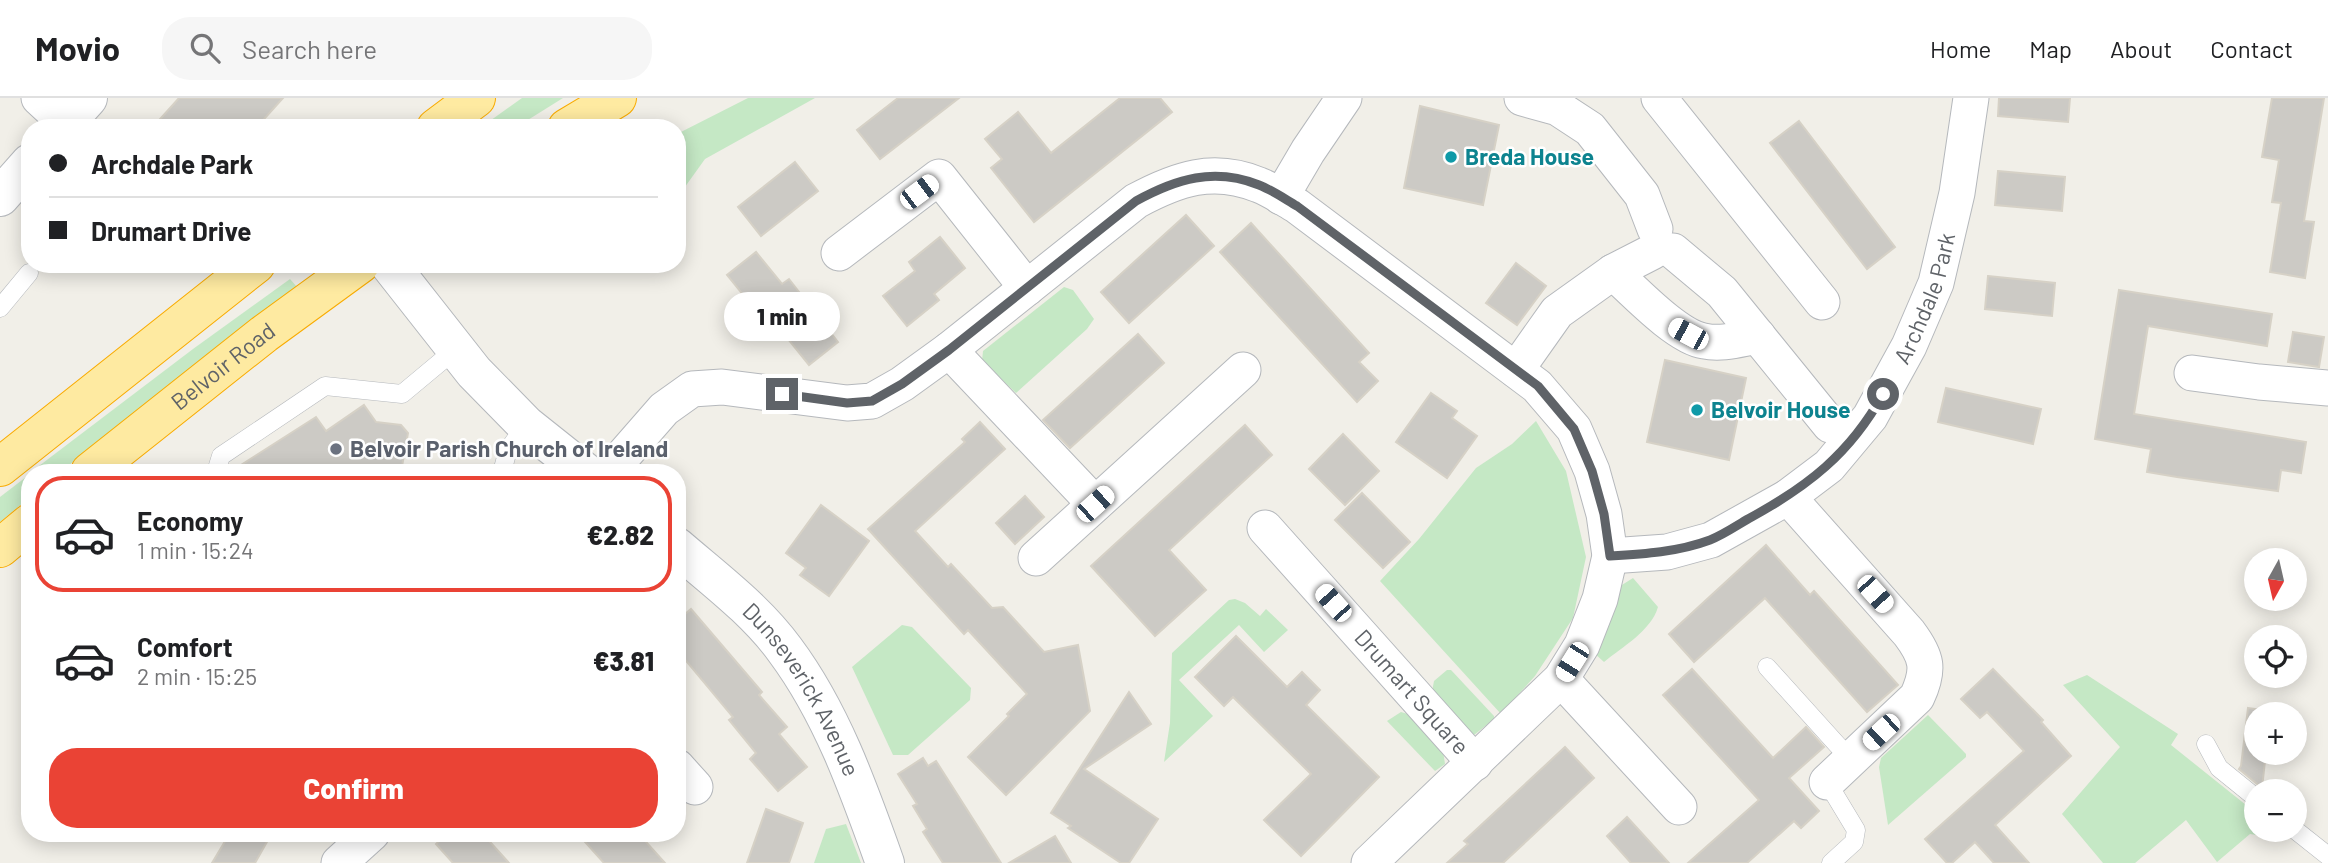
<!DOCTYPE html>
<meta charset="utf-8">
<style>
:root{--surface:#fff;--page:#f6f6f6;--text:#202124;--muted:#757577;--line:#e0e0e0;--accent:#ea4335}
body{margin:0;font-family:Barlow,sans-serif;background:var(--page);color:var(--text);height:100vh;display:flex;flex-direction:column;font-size:26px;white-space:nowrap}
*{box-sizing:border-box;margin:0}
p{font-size:23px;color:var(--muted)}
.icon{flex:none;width:38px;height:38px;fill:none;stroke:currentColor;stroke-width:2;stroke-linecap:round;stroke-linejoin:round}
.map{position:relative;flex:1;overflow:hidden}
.panel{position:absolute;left:21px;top:366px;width:665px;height:378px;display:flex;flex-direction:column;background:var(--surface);border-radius:28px;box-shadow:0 4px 18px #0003}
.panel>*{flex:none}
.hud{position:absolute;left:21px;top:21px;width:665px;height:154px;border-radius:28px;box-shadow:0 4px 18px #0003;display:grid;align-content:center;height:154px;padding:0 28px;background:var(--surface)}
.needle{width:46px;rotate:188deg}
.tools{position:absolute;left:2244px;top:450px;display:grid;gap:14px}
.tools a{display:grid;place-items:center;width:63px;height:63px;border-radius:50%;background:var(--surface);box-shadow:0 4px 18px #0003;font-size:35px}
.end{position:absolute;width:32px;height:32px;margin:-16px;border:9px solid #5f6368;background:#fff;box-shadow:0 0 0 4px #fff}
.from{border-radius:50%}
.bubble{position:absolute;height:49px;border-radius:24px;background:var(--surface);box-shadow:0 4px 18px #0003;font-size:23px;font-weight:800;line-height:49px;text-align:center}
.car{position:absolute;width:21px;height:42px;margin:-21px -10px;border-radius:9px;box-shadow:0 0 5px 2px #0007;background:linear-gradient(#fff 24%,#345 0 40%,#fff 0 76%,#345 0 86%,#fff 0)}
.hud b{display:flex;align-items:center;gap:24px;height:66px;font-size:26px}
.hud b+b{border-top:2px solid var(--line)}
.hud i{width:18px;height:18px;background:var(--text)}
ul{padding:12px 0 0;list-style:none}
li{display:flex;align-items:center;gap:21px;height:116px;margin:0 14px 10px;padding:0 14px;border:4px solid transparent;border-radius:28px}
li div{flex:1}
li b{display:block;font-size:26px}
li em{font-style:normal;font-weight:800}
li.on{border-color:var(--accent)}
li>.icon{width:63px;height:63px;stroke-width:1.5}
.button{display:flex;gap:14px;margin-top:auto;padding:14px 28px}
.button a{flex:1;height:80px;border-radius:28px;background:var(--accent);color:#fff;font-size:28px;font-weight:800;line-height:80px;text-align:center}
header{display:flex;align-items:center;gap:42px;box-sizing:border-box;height:98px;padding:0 35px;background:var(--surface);border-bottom:2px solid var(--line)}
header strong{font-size:33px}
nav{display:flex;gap:38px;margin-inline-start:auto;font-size:24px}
.search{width:490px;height:63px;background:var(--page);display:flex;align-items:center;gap:18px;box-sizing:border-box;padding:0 24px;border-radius:28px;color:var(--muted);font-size:26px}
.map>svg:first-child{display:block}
.green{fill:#c5e8c5}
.building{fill:#cccac5;stroke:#d6d1c6;stroke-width:2}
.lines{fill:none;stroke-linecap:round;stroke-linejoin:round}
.service-casing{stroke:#b5b8bc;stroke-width:19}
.minor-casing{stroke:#b5b8bc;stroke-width:37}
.tertiary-casing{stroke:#b5b8bc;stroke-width:40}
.trunk-casing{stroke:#f9ab00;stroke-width:40}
.service{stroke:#fff;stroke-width:18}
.minor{stroke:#fff;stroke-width:35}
.tertiary{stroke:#fff;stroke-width:38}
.trunk{stroke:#feeaa1;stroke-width:38}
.route{stroke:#5f6368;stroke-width:9}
.culture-dot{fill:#0f9aa8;stroke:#fff;stroke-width:2.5}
.worship-dot{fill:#6b7280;stroke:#fff;stroke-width:2.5}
.labels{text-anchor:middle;stroke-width:5;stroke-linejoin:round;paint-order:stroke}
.culture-label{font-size:23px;font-weight:bold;fill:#0d838f;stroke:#fff;text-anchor:start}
.street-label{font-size:23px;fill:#5f6368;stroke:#fff}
.worship-label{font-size:23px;font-weight:bold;fill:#5b616d;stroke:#fff;text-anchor:start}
</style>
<header>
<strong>Movio</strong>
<div class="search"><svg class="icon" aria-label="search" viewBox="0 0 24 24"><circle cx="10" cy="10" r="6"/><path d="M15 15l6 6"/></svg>Search here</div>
<nav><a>Home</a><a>Map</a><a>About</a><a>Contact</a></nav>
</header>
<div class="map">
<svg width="2328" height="765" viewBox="0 0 2328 765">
<rect width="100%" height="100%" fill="#f1efe8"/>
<g class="green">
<polygon points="522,0 563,0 515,30 480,30"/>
<polygon points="748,0 815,0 705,61 677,100 677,36"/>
<polygon points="290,181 298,190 60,374 31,374 193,251"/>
<polygon points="1064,189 1073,192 1094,221 1087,231 1016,295 982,263 983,253"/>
<polygon points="1536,323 1566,373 1586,459 1573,520 1535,578 1501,616 1380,483 1419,441 1476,370 1512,346"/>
<polygon points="30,376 30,399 0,424 0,399"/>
<path d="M 1633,480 L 1658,509 C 1651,533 1622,549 1604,564 L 1593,554 L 1614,492 Z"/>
<polygon points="1235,501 1245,505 1260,518 1266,511 1288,532 1264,554 1239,527 1179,582 1213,618 1164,664 1170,625 1172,555 1229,502"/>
<polygon points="902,527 912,529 971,590 970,602 908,657 893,657 852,569"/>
<polygon points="1447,572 1451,572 1494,618 1494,621 1474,637 1457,630 1432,594 1434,583"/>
<polygon points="2087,577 2178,636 2171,647 2256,715 2256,732 2275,732 2276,740 2250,736 2217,764 2186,722 2135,765 2103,765 2062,716 2120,649 2063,587"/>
<polygon points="1401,614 1411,617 1443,653 1445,666 1435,673 1387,623"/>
<polygon points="1928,617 1966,656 1966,659 1888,727 1879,669 1881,660"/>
<polygon points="846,726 861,765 814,765 826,731"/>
</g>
<g class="building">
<polygon points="179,0 283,0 256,30 152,30"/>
<polygon points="898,0 959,0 880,61 857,32"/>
<polygon points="1120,0 1160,0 1172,14 1034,124 991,70 1002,61 985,41 1018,14 1051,55"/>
<polygon points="1999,0 2070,0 2068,24 1998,18"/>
<polygon points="2272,0 2324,0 2304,123 2314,124 2305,180 2270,174 2281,105 2272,104 2279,62 2262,59"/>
<polygon points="1420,8 1499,27 1483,107 1404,90"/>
<polygon points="1799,23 1895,149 1867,171 1770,45"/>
<polygon points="795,64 818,93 761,138 738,109"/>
<polygon points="1998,73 2065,79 2062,113 1995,107"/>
<polygon points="1186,117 1214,148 1129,225 1101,194"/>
<polygon points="1251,125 1369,255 1359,264 1378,283 1357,304 1220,154"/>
<polygon points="940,139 965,170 934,196 939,202 907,228 883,198 915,173 909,164"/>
<polygon points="756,154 782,186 789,181 838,244 809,267 759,205 753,209 727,177"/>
<polygon points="1516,165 1546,188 1517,227 1486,205"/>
<polygon points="1988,178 2055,185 2052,218 1985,211"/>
<polygon points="2119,192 2272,216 2267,248 2148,228 2134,316 2306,344 2301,375 2281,372 2278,393 2177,379 2147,374 2151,351 2095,341"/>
<polygon points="2293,234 2324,239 2319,269 2288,264"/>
<polygon points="1138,236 1164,265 1070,350 1043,322"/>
<polygon points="1665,262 1746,280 1729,362 1647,344"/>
<polygon points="1946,290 2041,311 2033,346 1938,324"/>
<polygon points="1431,295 1457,313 1452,320 1477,338 1447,380 1396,344"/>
<polygon points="364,307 376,324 401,327 408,335 401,374 230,374 316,319 326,333"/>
<polygon points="980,324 1005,351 915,433 948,469 951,466 992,510 1003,509 1044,554 1078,547 1090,613 1006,697 968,659 1009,618 1007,616 1027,596 968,532 964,536 868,431 965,344 962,341"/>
<polygon points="1245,327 1272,357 1169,452 1206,492 1155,538 1091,468"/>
<polygon points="1343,336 1379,373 1345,407 1309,371"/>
<polygon points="1362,395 1410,444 1383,470 1335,422"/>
<polygon points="1025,398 1044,419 1015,446 996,425"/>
<polygon points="821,407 869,443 829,498 800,477 806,470 786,455"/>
<polygon points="1766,447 1810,497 1814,493 1898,587 1867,614 1765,500 1694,564 1669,536"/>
<polygon points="691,511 762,594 759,597 787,629 779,636 807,669 778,693 750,661 756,655 729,622 733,619 677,552 677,523"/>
<polygon points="1236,538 1287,589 1302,574 1320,592 1306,607 1379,679 1301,758 1264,722 1311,676 1233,599 1224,608 1195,579"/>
<polygon points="1692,571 1773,660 1806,629 1824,649 1789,680 1819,713 1801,730 1794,723 1747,765 1688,765 1759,702 1663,597"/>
<polygon points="1993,571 2043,622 2041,624 2071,658 1995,727 2029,765 1994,765 1975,744 1952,765 1947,765 1925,741 2024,653 1987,614 1980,620 1961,601"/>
<polygon points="1129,594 1151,626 1084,671 1158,721 1129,765 1121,765 1068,730 1071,728 1051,715"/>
<polygon points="2248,610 2270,613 2270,616 2256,616 2256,654 2266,654 2262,690 2239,671 2241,668"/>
<polygon points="1565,649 1594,680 1503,765 1447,765 1468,746 1464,743"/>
<polygon points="923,660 928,668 936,663 1001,765 943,765 923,734 927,731 913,708 917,706 898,676"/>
<polygon points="766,711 803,725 789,765 747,765"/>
<polygon points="1627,719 1669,765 1631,765 1607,738"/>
<polygon points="230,735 272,735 255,765 212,765"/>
<polygon points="448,735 482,735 509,765 453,765 436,746"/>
<polygon points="577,735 638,735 665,765 604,765"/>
<polygon points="1055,738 1071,765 1009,765"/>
</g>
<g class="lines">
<defs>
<g id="service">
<polyline points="0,210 29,175"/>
<polyline points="216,374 221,358 325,288 402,296 456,251"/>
<polyline points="502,374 508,352 526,327"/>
<polyline points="1767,569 1851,662"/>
<polyline points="2206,646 2219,670 2256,700"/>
<polyline points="1827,684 1856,732 1854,744 1831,765"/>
<polyline points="2294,731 2328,758"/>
</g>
<g id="minor">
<polyline points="39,0 66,25"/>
<polyline points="1522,0 1558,10 1590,31 1642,97 1655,131"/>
<polyline points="1659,0 1822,204"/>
<polyline points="1281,99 1308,53 1344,0"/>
<polyline points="1673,153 1722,194 1830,327"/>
<polyline points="839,155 939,79 1027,190"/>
<path d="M 1613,174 C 1634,193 1677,239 1704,243 C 1722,247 1740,241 1758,238"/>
<polyline points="949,252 1095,406"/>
<polyline points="1516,272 1557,214 1613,174 1652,154"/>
<polyline points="2192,275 2259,284 2328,290"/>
<path d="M 609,374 L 664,311 L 692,291 L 722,289 L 847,305 L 872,303 L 902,286 L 949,252 L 1136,103 C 1177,81 1213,68 1259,87 C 1272,92 1285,101 1297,108 L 1537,288 L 1574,331 L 1592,373 L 1604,416 L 1610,458 L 1600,501 L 1582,547 L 1561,581 L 1369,765"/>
<path id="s1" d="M 1788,399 L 1829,368 L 1870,319 L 1909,248 L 1936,185 L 1957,95 L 1971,0"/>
<path id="s2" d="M 1265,430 L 1475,665"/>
<path d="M 1610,458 L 1667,454 L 1711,442 L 1788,399 L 1909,535 C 1927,559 1930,571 1917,599 L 1827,684"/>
<polyline points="1036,460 1243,272"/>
<polyline points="1561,581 1679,709"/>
<polyline points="677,669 695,689"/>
<polyline points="339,765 372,735"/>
</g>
<g id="tertiary">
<polyline points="61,30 88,0"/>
<polyline points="0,99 30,65"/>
<polyline points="389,166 474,274 526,327 585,374"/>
<path id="s3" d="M 677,449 C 714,481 756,512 785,552 C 832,615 859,692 885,765"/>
</g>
<g id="trunk">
<polyline points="436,30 476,0"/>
<polyline points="567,30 617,0"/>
<polyline points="0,369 256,166"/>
<path id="s4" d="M 90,374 L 264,236 L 360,166"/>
<polyline points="0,450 30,425"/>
</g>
</defs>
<use href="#service" class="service-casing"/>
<use href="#minor" class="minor-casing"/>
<use href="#tertiary" class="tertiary-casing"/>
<use href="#trunk" class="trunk-casing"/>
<use href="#service" class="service"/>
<use href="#minor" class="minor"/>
<use href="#tertiary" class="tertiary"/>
<use href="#trunk" class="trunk"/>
</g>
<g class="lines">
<path class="route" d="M 782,296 L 847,305 L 872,303 L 902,286 L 949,252 L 1136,103 C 1176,81 1214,69 1259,87 C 1272,92 1285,101 1297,108 L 1538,288 L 1574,331 L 1592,373 L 1604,416 L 1610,458 C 1644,456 1678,454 1710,442 C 1723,437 1736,428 1748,421 C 1807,389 1850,356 1883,296"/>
</g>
<g class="culture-dot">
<circle cx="1451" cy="59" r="7"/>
<circle cx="1697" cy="312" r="7"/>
</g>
<circle class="worship-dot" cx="336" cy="351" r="7"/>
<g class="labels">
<g class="culture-label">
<text x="1465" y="67">Breda House</text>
<text x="1711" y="320">Belvoir House</text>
</g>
<g class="street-label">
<text dy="8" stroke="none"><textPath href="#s1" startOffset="247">Archdale Park</textPath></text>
<text dy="8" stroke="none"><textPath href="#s4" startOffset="170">Belvoir Road</textPath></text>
<text dy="8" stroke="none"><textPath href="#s2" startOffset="220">Drumart Square</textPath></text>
<text dy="8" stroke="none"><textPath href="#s3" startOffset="192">Dunseverick Avenue</textPath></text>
</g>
<g class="worship-label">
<text x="350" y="359">Belvoir Parish Church of Ireland</text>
</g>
</g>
</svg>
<div class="tools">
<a><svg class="needle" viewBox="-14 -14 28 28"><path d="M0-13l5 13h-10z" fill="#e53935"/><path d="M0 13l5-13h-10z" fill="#757577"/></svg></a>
<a><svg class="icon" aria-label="locate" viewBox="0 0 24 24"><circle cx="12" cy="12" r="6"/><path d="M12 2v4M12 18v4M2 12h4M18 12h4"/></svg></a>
<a>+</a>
<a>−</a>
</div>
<i class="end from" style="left:1883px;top:296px"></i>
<i class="end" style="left:782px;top:296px"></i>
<div class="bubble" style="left:724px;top:194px;width:116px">1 min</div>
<i class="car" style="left:919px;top:94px;rotate:53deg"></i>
<i class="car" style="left:1688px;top:236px;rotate:298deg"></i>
<i class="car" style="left:1095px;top:406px;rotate:48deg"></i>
<i class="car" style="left:1875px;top:496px;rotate:138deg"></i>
<i class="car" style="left:1333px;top:505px;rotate:318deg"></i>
<i class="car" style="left:1572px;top:564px;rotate:212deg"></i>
<i class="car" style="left:1881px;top:634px;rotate:227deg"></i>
<div class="hud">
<b><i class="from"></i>Archdale Park</b>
<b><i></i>Drumart Drive</b>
</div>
<section class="panel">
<ul>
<li class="on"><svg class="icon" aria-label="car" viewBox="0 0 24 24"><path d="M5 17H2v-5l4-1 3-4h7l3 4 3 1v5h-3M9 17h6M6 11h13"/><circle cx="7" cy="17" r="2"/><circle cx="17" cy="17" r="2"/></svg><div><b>Economy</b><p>1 min · 15:24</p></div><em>€2.82</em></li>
<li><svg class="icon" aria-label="car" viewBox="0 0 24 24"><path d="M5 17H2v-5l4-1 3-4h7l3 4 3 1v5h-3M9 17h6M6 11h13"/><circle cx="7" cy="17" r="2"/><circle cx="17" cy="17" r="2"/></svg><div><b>Comfort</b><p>2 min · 15:25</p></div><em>€3.81</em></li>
</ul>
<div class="button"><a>Confirm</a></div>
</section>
</div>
